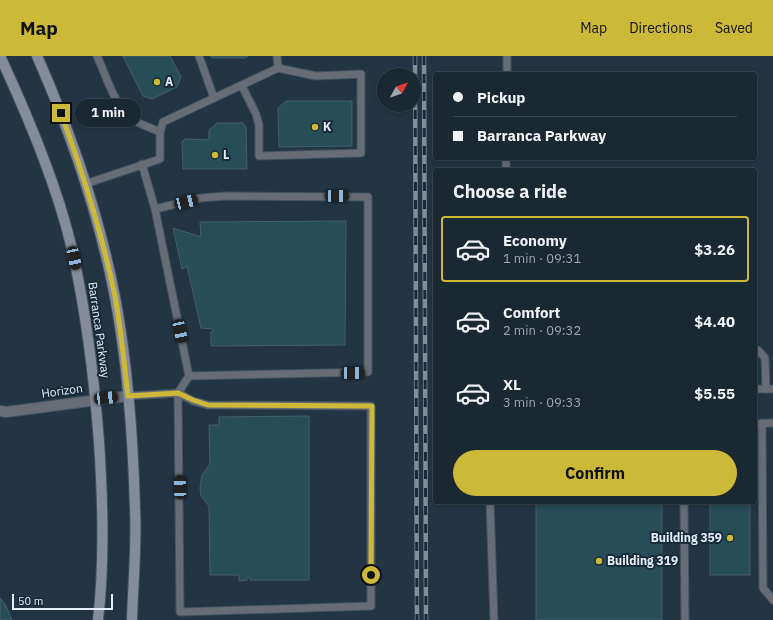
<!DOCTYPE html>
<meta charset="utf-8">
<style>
:root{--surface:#1a2832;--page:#23303a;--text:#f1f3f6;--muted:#9fa6ac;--line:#38444d;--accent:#cdb938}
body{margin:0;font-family:"IBM Plex Sans",sans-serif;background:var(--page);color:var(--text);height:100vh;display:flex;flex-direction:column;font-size:15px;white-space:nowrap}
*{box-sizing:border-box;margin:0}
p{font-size:13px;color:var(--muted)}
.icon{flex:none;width:22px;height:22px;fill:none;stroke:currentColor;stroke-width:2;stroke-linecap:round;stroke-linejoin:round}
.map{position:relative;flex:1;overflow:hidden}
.side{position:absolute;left:433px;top:112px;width:324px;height:336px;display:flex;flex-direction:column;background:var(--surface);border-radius:4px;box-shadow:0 2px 6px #0003,0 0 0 1px var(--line)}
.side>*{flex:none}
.hud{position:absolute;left:433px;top:16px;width:324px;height:88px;border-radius:4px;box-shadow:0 2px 6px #0003,0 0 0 1px var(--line);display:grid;align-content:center;height:88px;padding:0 20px;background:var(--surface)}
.needle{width:26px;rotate:50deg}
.buttons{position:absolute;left:377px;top:12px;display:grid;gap:8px}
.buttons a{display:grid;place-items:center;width:44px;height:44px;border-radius:50%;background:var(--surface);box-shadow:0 2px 6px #0003,0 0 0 1px var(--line);font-size:20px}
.scale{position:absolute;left:12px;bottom:10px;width:101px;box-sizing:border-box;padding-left:4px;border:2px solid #e4eff9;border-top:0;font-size:11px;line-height:14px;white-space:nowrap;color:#e4eff9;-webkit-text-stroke:3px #192b39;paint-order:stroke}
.end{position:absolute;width:18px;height:18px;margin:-9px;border:5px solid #cdb938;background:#111;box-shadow:0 0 0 2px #111}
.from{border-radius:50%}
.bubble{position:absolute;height:28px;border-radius:14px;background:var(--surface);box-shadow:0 2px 6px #0003,0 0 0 1px var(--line);font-size:13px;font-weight:700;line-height:28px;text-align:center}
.car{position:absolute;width:12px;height:24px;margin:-12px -6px;border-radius:5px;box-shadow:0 0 3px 1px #0007;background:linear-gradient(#222 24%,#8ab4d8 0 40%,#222 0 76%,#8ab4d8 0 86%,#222 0)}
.hud b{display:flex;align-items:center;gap:14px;height:38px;font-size:15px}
.hud b+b{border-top:1px solid var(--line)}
.hud i{width:10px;height:10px;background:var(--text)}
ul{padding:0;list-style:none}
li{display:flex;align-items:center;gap:12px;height:66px;margin:0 8px 6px;padding:0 12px;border:2px solid transparent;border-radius:4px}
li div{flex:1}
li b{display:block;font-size:15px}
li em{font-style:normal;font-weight:700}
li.selected{border-color:var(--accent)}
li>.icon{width:36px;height:36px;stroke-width:1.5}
h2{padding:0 20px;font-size:18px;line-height:48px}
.primary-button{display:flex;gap:8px;margin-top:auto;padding:8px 20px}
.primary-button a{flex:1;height:46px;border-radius:24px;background:var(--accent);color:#111;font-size:16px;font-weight:700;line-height:46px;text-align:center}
header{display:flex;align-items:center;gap:24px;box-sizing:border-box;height:56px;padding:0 20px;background:var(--accent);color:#111}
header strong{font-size:19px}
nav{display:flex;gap:22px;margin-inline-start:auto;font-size:14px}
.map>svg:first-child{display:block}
.building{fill:#274d56;stroke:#446067}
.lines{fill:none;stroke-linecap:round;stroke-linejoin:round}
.lane-casing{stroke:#425360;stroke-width:9}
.street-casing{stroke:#425360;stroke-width:12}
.secondary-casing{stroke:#425360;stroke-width:12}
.lane{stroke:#686c75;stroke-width:7}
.street{stroke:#686c75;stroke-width:10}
.secondary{stroke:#868b9a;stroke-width:10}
.rail-casing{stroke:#808e9a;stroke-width:4.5}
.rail{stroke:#192b39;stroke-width:3;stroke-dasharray:9;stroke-linecap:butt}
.route{stroke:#cdb938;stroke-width:5}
.poi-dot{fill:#cdb938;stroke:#192b39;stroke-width:1.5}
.labels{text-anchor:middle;stroke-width:4;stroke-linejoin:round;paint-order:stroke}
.poi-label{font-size:12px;font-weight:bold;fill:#e4eff9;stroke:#192b39;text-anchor:start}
.street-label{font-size:12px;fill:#e4eff9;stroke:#192b39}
</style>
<header>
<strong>Map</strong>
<nav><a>Map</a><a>Directions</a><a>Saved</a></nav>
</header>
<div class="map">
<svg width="773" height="564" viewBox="0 0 773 564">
<rect width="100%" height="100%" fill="#233543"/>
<g class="building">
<polygon points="123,0 170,0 181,21 177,31 152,43 143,40"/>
<polygon points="210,0 248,0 246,2 212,2"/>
<polygon points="286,45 352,45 352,90 279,91 278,52"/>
<polygon points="217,67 243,67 246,71 247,113 183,113 182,86 185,83 209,84 209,74"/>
<polygon points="346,165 345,289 211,290 211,276 213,276 213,273 201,272 187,210 182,213 173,172 201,181 200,166"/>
<polygon points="309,360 309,524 250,524 250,521 247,522 247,524 239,525 239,519 210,519 209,450 201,440 200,432 202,419 210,408 209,369 219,369 219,361"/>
<rect x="536" y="446" width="126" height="118"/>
<rect x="710" y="446" width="40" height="73"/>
<polygon points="0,542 5,548 12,564 0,564"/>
</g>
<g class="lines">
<defs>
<g id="lane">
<path d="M 97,0 C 107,21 115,54 137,66 C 145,70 153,73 160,76"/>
<polyline points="199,0 214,42"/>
<polyline points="277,0 278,12"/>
<polyline points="507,18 507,0"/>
<polyline points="142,108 155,153 189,320 368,316 368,141 225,140 201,142 155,153"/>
<polyline points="506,114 506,102"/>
<polyline points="85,128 160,103 160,76 163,66 278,12 316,20 361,18 361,97 259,100 259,69 256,58 242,30"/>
<polyline points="755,294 758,294 765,302 766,333"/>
<polyline points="755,333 773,333"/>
<polyline points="128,340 178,337 180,556 371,550 371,350 208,349 193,345 178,337 189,320"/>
<polyline points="762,367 763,532 773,544"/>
<polyline points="755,368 773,367"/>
<polyline points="490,446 494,564"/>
<polyline points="684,446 685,564"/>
</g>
<polyline id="street" points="0,355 6,356 128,340"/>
<g id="secondary">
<path d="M 0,0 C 27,58 56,127 71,189 C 86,254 94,320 99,386 C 103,445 105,505 98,564"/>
<path d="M 37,0 C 71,77 99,159 115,241 C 128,310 133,382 135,452 C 137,489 133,527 132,564"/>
</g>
</defs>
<use href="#lane" class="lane-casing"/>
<use href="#street" class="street-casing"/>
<use href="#secondary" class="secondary-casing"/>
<use href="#lane" class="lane"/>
<use href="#street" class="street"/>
<use href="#secondary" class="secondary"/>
<defs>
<g id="rail">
<polyline points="415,0 417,564"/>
<polyline points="424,0 426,564"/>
</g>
</defs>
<use href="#rail" class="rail-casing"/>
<use href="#rail" class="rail"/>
</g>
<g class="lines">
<path class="route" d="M 61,57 C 83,117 102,178 115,240 C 121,273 124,307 128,340 L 178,337 L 193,344 L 208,349 L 372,350 L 371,519"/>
</g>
<g class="poi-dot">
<circle cx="157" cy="26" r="4"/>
<circle cx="315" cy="71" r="4"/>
<circle cx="215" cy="99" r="4"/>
<circle cx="730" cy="482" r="4"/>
<circle cx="599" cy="505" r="4"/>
</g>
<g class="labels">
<g class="poi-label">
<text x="165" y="30">A</text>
<text x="323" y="75">K</text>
<text x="223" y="103">L</text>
<text x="722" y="486" text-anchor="end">Building 359</text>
<text x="607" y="509">Building 319</text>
</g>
<g class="street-label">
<text transform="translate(99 274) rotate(82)" y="4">Barranca Parkway</text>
<text transform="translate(62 335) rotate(-8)" y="4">Horizon</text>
</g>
</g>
</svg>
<div class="buttons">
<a><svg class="needle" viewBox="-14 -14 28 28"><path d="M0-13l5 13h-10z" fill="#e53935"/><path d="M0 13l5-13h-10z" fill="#9fa6ac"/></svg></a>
</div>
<div class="scale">50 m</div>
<i class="end from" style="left:371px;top:519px"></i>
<i class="end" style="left:61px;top:57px"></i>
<div class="bubble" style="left:75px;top:43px;width:66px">1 min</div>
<i class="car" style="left:337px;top:140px;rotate:90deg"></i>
<i class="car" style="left:186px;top:146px;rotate:76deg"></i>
<i class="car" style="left:74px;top:202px;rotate:168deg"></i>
<i class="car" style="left:180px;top:275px;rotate:168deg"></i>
<i class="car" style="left:353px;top:317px;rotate:89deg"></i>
<i class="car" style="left:106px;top:342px;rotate:84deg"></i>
<i class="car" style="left:180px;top:431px;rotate:358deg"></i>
<div class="hud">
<b><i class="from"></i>Pickup</b>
<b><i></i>Barranca Parkway</b>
</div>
<section class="side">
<h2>Choose a ride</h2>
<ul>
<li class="selected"><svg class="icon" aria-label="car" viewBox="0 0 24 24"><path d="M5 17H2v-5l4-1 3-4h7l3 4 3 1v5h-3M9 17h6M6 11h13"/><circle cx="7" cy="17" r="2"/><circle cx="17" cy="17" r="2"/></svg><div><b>Economy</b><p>1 min · 09:31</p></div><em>$3.26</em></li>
<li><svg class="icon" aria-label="car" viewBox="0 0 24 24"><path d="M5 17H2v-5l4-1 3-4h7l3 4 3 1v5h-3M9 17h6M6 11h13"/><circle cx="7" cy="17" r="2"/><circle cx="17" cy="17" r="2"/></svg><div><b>Comfort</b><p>2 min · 09:32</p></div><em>$4.40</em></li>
<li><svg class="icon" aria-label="car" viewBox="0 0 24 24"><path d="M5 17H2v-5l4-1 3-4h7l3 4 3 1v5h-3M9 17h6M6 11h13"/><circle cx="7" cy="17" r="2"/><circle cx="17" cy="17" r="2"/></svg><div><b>XL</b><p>3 min · 09:33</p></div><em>$5.55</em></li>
</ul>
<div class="primary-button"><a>Confirm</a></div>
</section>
</div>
